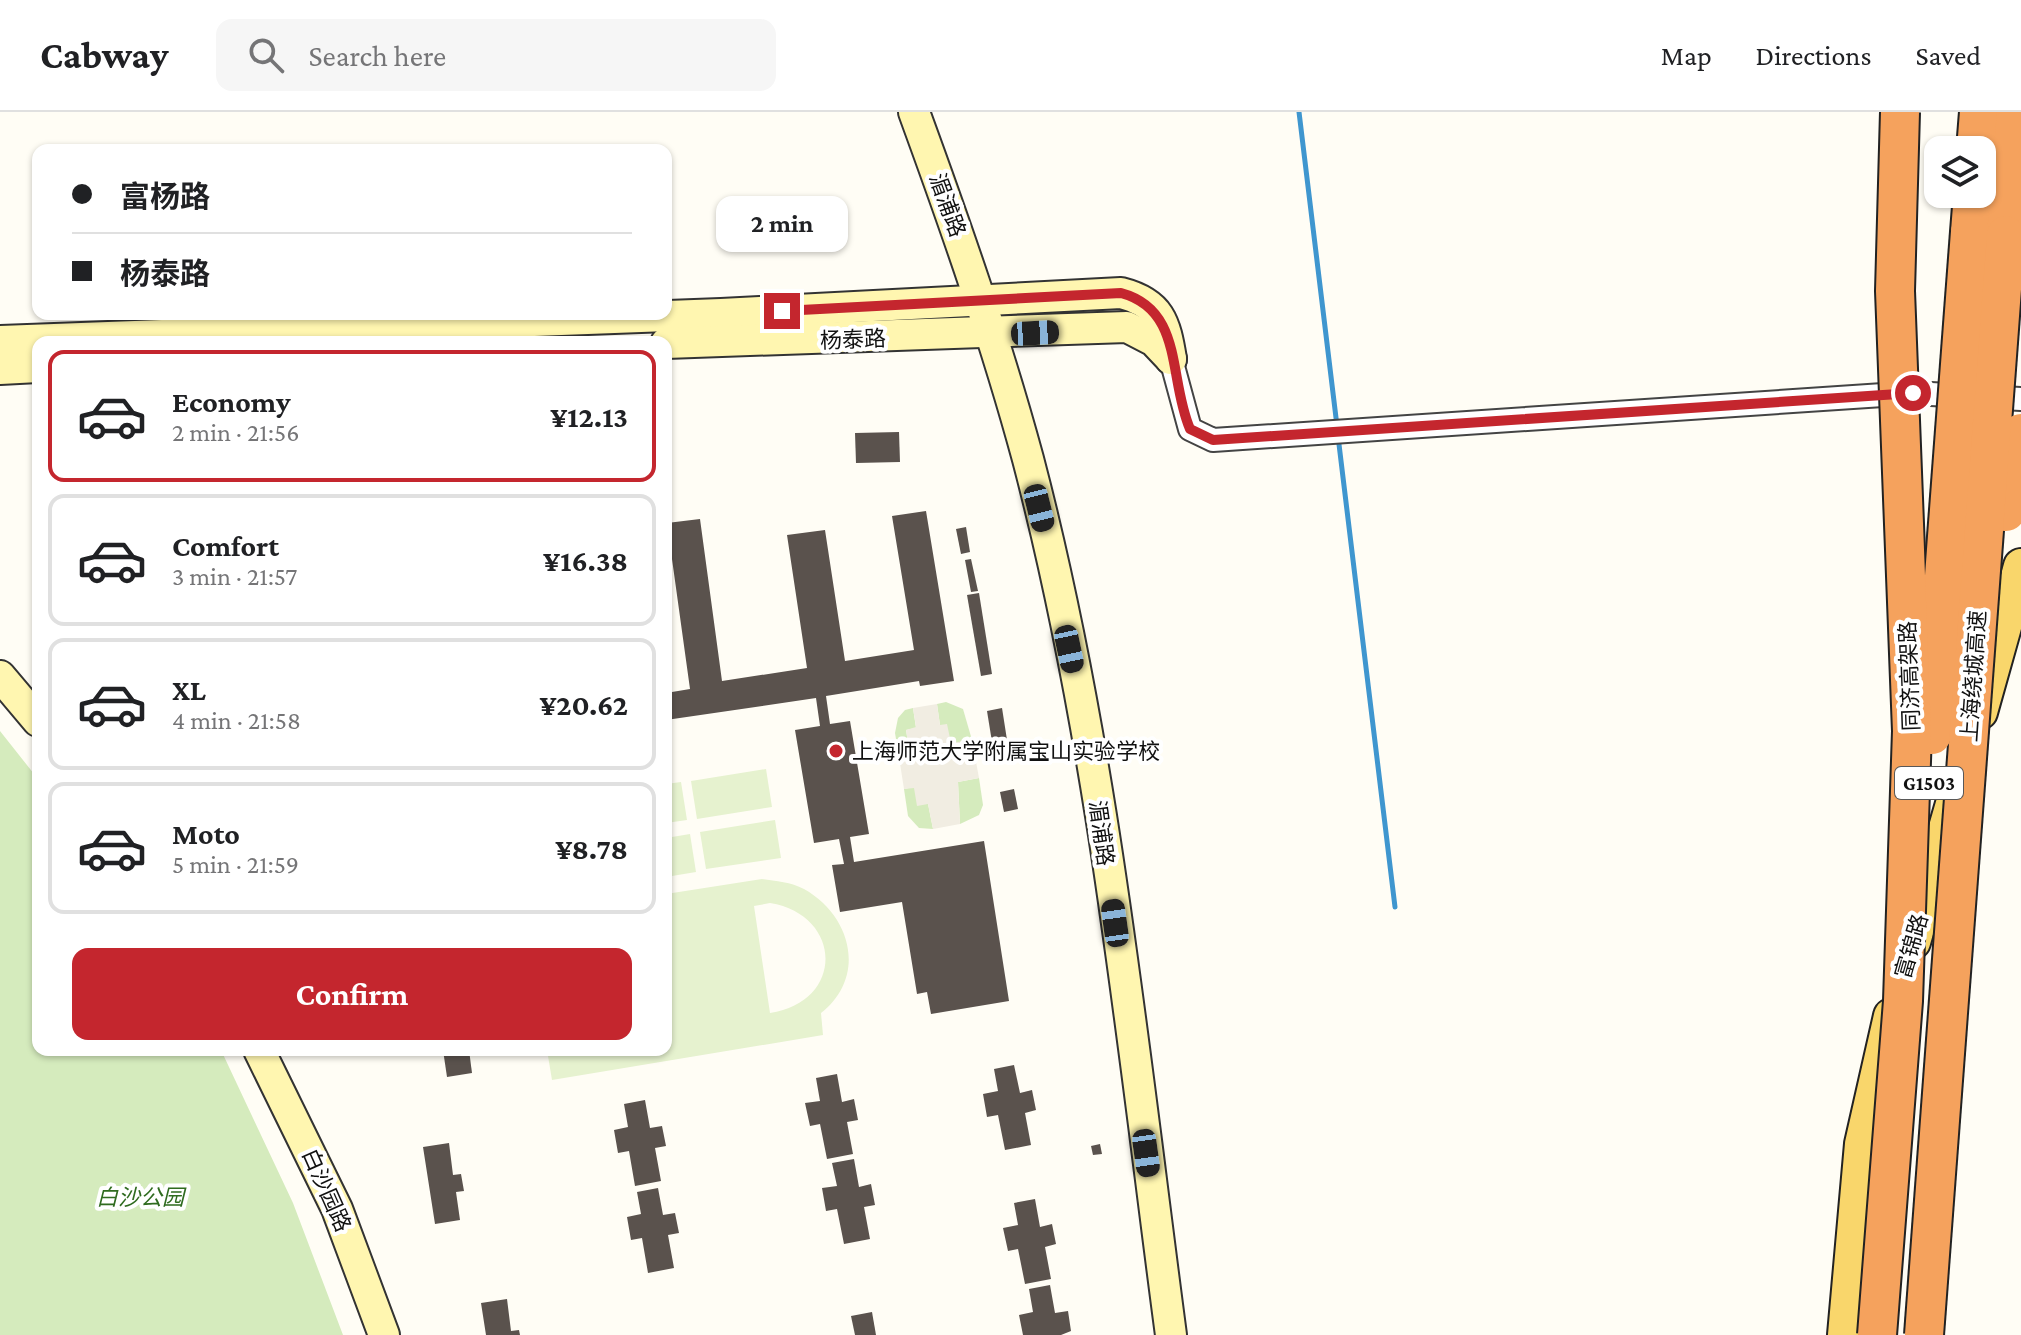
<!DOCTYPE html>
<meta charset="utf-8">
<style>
:root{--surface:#fff;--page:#f6f6f6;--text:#202124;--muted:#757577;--line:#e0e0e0;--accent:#c4262e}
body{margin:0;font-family:"Crimson Pro","Noto Sans SC",serif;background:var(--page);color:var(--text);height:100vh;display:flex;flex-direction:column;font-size:30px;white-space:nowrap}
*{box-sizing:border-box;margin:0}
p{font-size:26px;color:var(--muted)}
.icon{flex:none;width:44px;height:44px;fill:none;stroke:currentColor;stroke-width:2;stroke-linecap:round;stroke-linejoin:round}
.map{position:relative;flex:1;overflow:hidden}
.drawer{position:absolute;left:32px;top:224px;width:640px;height:720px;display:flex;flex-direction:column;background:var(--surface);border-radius:16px;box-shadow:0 2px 6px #0004}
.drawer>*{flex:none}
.top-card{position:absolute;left:32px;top:32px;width:640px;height:176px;border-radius:16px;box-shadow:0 2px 6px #0004;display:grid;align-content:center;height:176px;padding:0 40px;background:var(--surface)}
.fabs{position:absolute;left:1924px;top:24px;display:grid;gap:16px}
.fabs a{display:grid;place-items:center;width:72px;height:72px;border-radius:16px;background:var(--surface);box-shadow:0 2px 6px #0004;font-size:40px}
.end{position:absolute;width:36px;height:36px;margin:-18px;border:10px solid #c4262e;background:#fff;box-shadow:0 0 0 4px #fff}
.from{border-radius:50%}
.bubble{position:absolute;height:56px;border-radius:16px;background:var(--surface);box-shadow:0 2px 6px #0004;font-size:26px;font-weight:700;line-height:56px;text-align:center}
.car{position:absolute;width:24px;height:48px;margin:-24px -12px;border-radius:10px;box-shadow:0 0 6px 2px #0007;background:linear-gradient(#222 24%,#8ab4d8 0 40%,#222 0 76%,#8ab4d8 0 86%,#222 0)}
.top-card b{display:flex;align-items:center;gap:28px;height:76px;font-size:30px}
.top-card b+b{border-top:2px solid var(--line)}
.top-card i{width:20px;height:20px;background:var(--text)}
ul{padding:14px 0 0;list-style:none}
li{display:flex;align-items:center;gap:24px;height:132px;margin:0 16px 12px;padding:0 24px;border:4px solid var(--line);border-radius:16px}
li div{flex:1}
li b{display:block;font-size:30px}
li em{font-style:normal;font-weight:700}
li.selected{border-color:var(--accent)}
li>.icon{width:72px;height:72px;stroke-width:1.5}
.primary-button{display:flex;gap:16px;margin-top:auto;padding:16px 40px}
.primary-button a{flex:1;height:92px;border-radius:16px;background:var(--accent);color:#fff;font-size:32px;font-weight:700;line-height:92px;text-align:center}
header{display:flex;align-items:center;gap:48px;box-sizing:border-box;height:112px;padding:0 40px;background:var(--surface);border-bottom:2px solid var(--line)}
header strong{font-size:38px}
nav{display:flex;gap:44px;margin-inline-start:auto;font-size:28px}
.search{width:560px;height:72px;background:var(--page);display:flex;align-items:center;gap:20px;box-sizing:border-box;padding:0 28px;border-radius:16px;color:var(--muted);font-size:30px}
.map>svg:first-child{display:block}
.green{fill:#d5ebbd}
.pitch{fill:#e6f2cf;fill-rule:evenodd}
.plaza{fill:#f1ede2}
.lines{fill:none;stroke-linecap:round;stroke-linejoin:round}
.stream{stroke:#3f96cf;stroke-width:5}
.building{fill:#5a524d}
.street-casing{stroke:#444;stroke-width:26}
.secondary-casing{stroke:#333;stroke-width:34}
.primary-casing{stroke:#222;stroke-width:38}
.highway-casing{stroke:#222;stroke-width:42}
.street{stroke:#fff;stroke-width:22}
.secondary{stroke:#fff6b0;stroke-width:30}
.primary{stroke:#f9d66b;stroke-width:34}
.highway{stroke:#f5a25d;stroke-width:38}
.highway-bridge-casing{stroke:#222;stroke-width:42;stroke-linecap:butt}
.highway-bridge{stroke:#f5a25d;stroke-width:38}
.route{stroke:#c4262e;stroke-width:10}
.poi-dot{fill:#c4262e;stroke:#fff;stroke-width:3}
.labels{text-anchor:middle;stroke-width:8;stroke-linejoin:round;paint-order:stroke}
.shield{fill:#fff;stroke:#585858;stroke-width:2}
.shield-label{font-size:20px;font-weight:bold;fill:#111}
.street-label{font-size:22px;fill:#111;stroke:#fff}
.poi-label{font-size:22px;fill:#111;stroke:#fff;text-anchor:start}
.park-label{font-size:22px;font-style:italic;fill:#2f6b1f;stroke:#fff}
</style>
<header>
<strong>Cabway</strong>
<div class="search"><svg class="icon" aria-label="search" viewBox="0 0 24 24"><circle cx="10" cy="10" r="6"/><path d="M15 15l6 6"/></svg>Search here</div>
<nav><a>Map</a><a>Directions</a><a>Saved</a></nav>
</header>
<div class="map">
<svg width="2021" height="1223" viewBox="0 0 2021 1223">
<rect width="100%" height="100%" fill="#fffdf5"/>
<g class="green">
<polygon points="946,590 963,597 972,628 950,632 940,613 937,592"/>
<polygon points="913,596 916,616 906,618 910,643 899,645 895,621 898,606 905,598"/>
<polygon points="0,619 38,667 38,938 221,938 293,1091 343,1223 0,1223"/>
<polygon points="979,666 983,693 979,703 960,712 958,670"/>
<polygon points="914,675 928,692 933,717 919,716 908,704 904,677"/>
</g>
<g class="pitch">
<polygon points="766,657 772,695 697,707 691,669"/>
<polygon points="681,670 687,708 666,711 666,672"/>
<polygon points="775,708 781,746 706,757 700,720"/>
<polygon points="690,722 696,760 666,765 666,726"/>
<path d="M 762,767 C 776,769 791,770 804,777 C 852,804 867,865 821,901 L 823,923 L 552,968 L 548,944 L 577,938 L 666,938 L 666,782 ZM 770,791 C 843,803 845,890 770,901 L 754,794 Z"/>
</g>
<polygon class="plaza" points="937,592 940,613 947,612 951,631 972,628 979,666 958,670 960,712 933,717 928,692 917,694 914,676 904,677 899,645 910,643 906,618 916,615 913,596"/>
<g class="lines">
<g class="stream">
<polyline points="1299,0 1337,314"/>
<polyline points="1338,324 1395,795"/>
</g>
</g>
<g class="building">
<polygon points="899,320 900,350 856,351 855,321"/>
<polygon points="34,387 38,387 38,407 36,407"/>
<polygon points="926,399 954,569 920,574 919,569 826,584 830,612 850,609 869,722 850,725 854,750 984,729 1009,889 931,902 927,880 917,882 902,790 840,800 832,753 844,752 839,727 814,731 795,618 820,614 816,586 666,608 666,581 690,577 667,411 700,407 722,569 807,556 787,423 825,418 845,549 914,538 892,404"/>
<polygon points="966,415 970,440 961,442 956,417"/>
<polygon points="971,447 978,479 971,480 965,448"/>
<polygon points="979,481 992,562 981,564 967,483"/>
<polygon points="1002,596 1007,628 992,630 987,599"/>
<polygon points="1014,677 1018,697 1004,700 1000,680"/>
<polygon points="443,938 469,938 472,961 447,965"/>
<polygon points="1014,953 1020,981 1032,978 1036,998 1025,1001 1031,1033 1005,1038 998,1003 987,1005 983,982 998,979 994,957"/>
<polygon points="837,962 842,990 854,987 858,1008 847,1010 853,1042 827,1047 820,1012 810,1014 805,991 820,989 816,966"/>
<polygon points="645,988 650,1016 662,1014 666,1034 655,1036 661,1069 635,1074 629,1039 618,1041 614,1018 628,1015 624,992"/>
<polygon points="449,1031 453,1063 461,1062 464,1079 456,1080 460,1108 435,1112 423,1035"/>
<polygon points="1100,1032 1102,1042 1093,1043 1091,1034"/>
<polygon points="854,1047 859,1075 871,1072 875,1093 864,1095 870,1127 844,1132 837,1097 826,1099 822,1076 837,1074 832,1051"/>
<polygon points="658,1076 663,1103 675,1101 679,1121 668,1123 674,1156 648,1161 642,1126 631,1128 627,1105 641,1102 637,1080"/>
<polygon points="1035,1087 1040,1115 1052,1112 1056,1132 1045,1135 1051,1167 1025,1172 1018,1137 1008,1139 1003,1116 1018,1113 1014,1091"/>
<polygon points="1050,1173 1055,1201 1068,1199 1071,1219 1061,1223 1023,1223 1019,1203 1033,1200 1029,1177"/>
<polygon points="507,1187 511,1219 519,1218 520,1223 486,1223 481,1191"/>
<polygon points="872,1200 876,1223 855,1223 851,1204"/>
</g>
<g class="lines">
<defs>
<polyline id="street" points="1171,247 1190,317 1213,328 1913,281 2021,287"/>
<g id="secondary">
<path d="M 914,0 C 956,115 996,229 1028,347 C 1103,633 1132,930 1171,1223"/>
<path d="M 0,229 L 721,202 L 1121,181 C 1160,191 1165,210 1171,247"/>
<polyline points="666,231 1127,215 1154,229 1171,247"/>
<polyline points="0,257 38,255"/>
<polyline points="0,564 38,609"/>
<polyline points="259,938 337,1097 384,1223"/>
</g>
<g id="primary">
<polyline points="1980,600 2021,454"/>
<polyline points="1913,830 1955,685"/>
<polyline points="1845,1223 1862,1032 1891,904"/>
</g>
<g id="highway">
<polyline points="1976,38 1979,0"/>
<polyline points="1970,120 1973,82"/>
<polyline points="2006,123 2016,0"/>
</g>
</defs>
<use href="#street" class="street-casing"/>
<use href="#secondary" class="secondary-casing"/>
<use href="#primary" class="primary-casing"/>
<use href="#highway" class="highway-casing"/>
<use href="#street" class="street"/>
<use href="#secondary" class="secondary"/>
<use href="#primary" class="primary"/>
<use href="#highway" class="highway"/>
<defs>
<g id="highway-bridge">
<polyline points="2006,400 2021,321"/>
<polyline points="1932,623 1970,120"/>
<polyline points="1877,1223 1903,889 1912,619 1895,179 1900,0"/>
<polyline points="1924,1223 2006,123"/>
</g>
</defs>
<use href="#highway-bridge" class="highway-bridge-casing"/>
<use href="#highway-bridge" class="highway-bridge"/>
</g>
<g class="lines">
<path class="route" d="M 782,199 L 1121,181 C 1184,198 1168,266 1190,317 L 1213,328 L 1913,281"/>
</g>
<circle class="poi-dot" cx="836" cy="639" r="8"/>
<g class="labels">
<rect class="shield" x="1895" y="655" width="68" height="32" rx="6"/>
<g class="shield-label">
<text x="1929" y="678">G1503</text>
</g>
<g class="street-label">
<text transform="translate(948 93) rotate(70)" y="8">湄浦路</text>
<text transform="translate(853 227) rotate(-2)" y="8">杨泰路</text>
<text transform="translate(1909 564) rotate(-92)" y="8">同济高架路</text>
<text transform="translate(1973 564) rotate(-86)" y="8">上海绕城高速</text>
<text transform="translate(1102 721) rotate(82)" y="8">湄浦路</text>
<text transform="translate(1911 834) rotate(-74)" y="8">富锦路</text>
<text transform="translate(327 1078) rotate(66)" y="8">白沙园路</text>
</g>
<g class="poi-label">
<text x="852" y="647">上海师范大学附属宝山实验学校</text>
</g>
<g class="park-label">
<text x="140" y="1093">白沙公园</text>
</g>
</g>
</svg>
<div class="fabs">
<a><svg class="icon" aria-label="layers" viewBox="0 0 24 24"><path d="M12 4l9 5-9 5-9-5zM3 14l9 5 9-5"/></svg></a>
</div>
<i class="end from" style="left:1913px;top:281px"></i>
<i class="end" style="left:782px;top:199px"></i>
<div class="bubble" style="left:716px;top:84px;width:132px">2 min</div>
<i class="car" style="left:1035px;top:221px;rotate:87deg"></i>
<i class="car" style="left:1039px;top:396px;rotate:166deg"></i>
<i class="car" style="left:1069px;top:537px;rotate:168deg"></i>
<i class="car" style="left:1115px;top:811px;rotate:352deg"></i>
<i class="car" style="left:1146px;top:1041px;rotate:172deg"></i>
<div class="top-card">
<b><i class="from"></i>富杨路</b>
<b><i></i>杨泰路</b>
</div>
<section class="drawer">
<ul>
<li class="selected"><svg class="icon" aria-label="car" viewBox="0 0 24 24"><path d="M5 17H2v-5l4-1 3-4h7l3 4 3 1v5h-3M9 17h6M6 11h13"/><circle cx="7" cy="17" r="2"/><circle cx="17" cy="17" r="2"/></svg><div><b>Economy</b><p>2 min · 21:56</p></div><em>¥12.13</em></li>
<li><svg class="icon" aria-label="car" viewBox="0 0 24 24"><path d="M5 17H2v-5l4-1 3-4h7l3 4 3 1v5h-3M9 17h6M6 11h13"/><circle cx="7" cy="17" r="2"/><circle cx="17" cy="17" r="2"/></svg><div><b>Comfort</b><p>3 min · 21:57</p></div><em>¥16.38</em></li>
<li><svg class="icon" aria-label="car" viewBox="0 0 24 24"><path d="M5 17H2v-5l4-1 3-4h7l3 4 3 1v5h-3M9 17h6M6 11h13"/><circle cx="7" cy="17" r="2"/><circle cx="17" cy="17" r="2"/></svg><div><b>XL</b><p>4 min · 21:58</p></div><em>¥20.62</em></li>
<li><svg class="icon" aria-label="car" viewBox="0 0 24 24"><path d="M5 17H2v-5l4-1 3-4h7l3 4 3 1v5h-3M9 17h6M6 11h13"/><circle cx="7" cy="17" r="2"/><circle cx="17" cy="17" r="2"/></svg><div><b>Moto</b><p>5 min · 21:59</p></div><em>¥8.78</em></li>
</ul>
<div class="primary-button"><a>Confirm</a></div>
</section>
</div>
